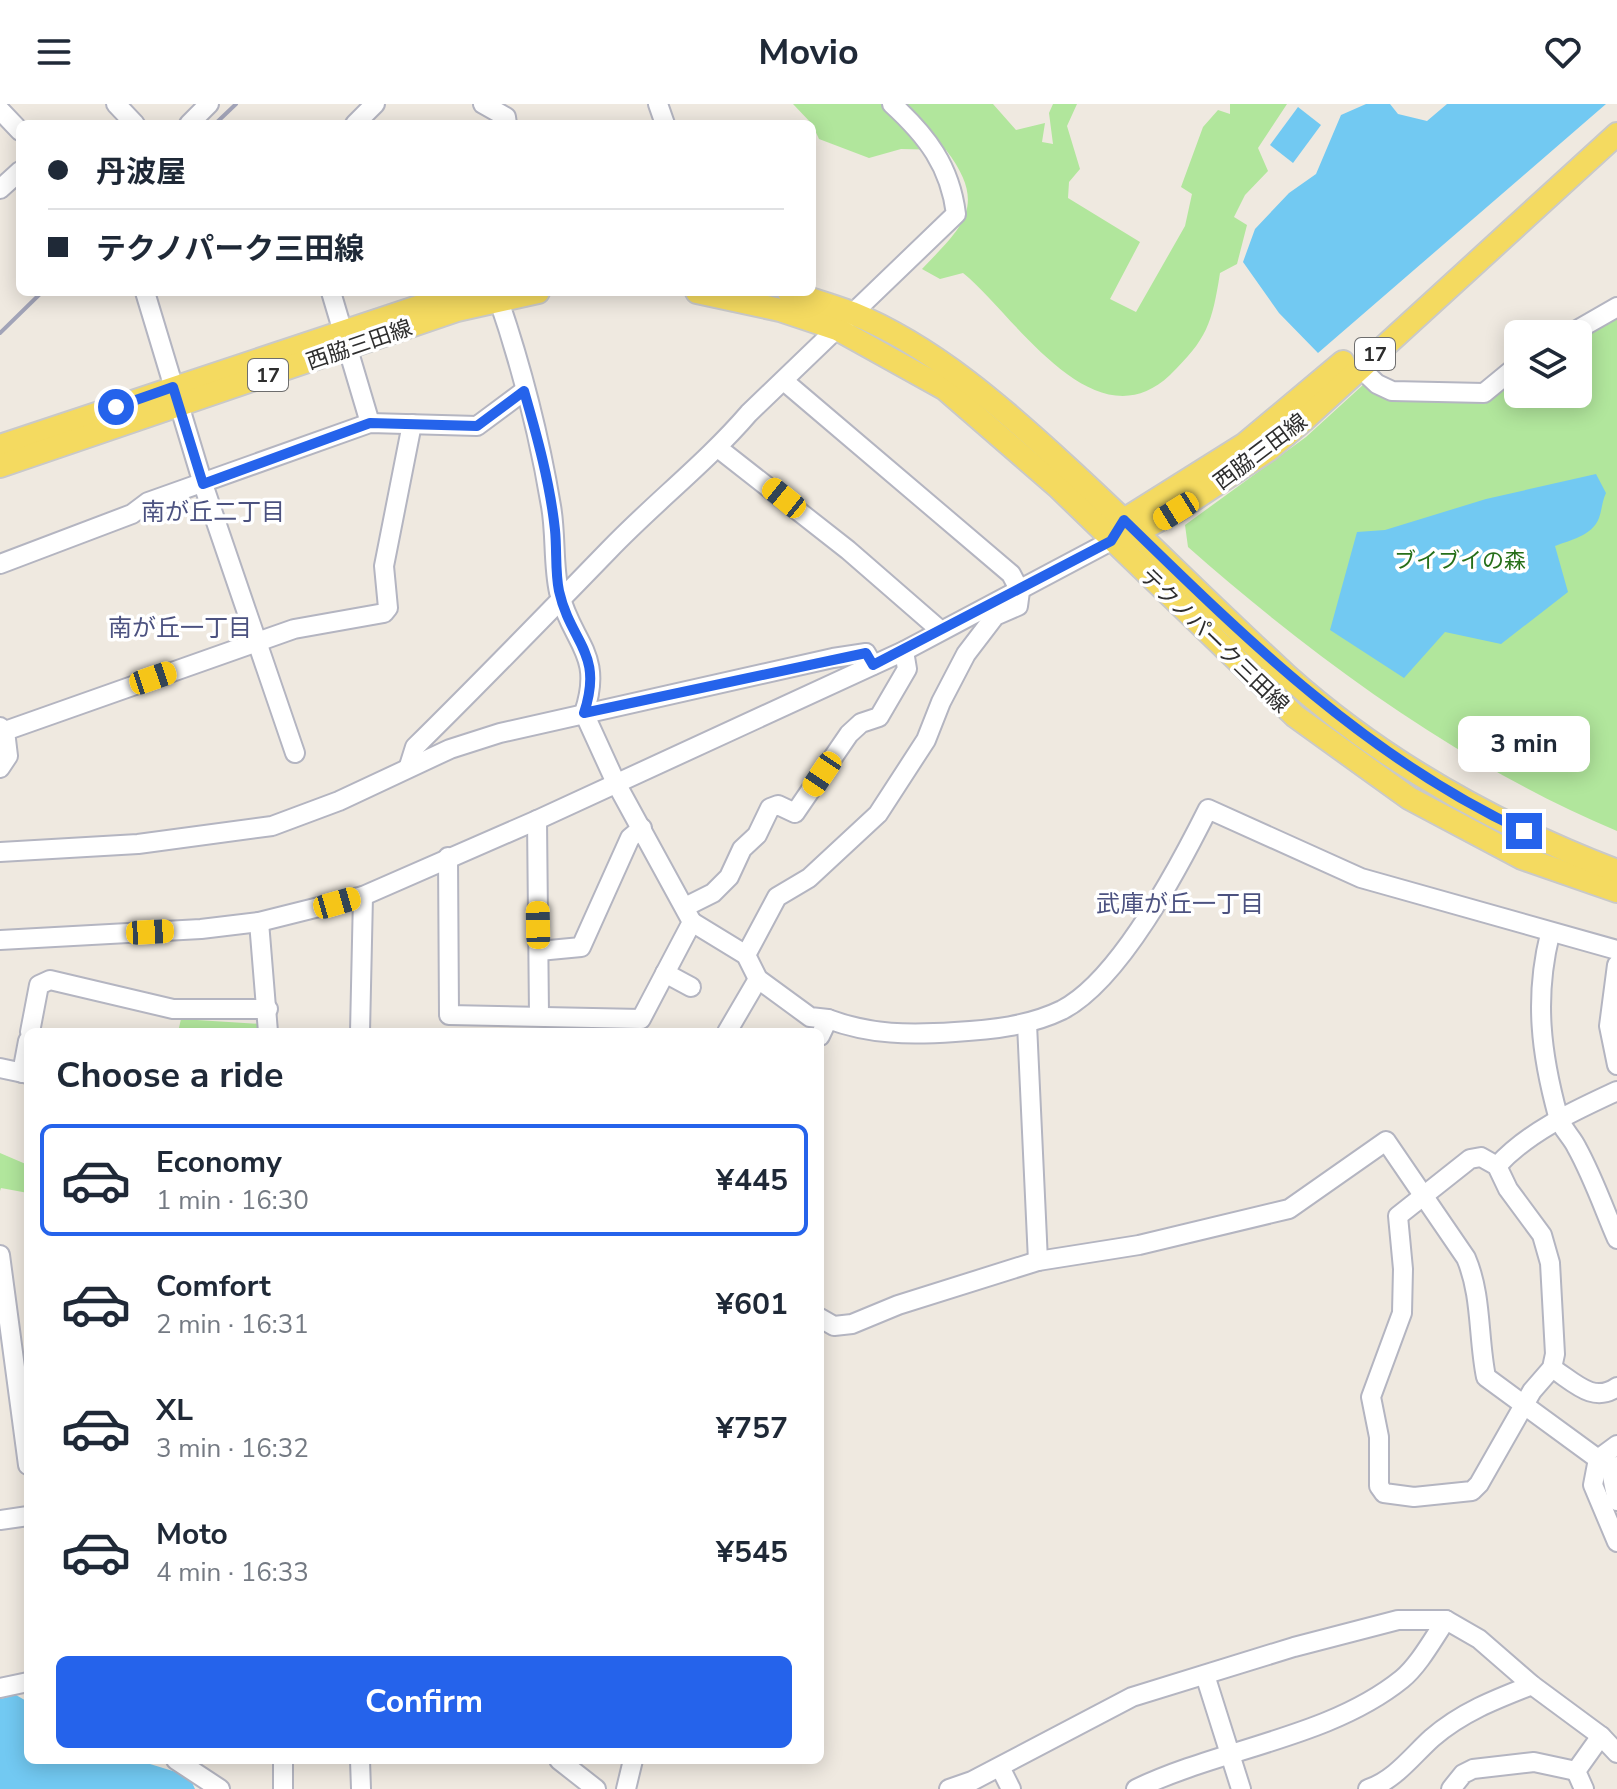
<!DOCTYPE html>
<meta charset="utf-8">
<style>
:root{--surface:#fff;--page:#f2f2f3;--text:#1f2937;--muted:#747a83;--line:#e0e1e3;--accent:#2563eb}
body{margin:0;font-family:"Nunito Sans","Noto Sans JP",sans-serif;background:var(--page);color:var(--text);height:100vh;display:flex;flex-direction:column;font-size:30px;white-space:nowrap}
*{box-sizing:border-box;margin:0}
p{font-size:26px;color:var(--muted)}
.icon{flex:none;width:44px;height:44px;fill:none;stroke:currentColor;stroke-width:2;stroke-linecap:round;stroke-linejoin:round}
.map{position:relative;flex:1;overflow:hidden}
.details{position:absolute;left:24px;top:924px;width:800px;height:736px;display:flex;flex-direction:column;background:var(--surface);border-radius:12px;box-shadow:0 4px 20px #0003}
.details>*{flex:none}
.banner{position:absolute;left:16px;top:16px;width:800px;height:176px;border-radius:12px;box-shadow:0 4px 20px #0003;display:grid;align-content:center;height:176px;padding:0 32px;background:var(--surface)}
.tools{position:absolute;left:1504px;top:216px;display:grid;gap:16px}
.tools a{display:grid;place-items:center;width:88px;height:88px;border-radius:12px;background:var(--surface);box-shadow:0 4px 20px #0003;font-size:40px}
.end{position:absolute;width:36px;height:36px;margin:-18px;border:10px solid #2563eb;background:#fff;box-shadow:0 0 0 4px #fff}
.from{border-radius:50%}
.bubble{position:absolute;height:56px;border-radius:12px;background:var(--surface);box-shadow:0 4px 20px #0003;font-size:26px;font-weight:700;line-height:56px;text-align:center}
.car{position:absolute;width:24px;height:48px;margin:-24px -12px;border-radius:10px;box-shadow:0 0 6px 2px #0007;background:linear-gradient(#f5c518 24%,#345 0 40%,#f5c518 0 76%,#345 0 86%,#f5c518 0)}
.banner b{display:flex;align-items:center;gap:28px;height:76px;font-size:30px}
.banner b+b{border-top:2px solid var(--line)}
.banner i{width:20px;height:20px;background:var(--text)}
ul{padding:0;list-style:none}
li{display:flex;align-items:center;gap:24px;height:112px;margin:0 16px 12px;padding:0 16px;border:4px solid transparent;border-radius:12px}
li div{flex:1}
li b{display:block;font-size:30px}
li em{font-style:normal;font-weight:700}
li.active{border-color:var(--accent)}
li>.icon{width:72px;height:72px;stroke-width:1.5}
h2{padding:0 32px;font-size:36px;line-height:96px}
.action{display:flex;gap:16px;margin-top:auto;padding:16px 32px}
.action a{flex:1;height:92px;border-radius:12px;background:var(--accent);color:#fff;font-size:32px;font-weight:700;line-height:92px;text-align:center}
header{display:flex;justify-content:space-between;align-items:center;height:104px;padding:0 32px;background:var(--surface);font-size:36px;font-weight:700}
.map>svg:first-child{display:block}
.green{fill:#b1e69c}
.water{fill:#72c9f2}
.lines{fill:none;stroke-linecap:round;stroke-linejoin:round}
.minor-casing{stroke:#b4b5c1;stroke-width:22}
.major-casing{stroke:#c9c9c9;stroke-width:26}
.minor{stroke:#fff;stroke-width:18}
.major{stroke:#f4da60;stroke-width:22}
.rail{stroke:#a2a4b8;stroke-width:4}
.route{stroke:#2563eb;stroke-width:10}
.labels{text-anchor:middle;stroke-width:7;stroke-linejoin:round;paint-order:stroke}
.shield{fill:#fff;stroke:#6d6d6d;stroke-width:2}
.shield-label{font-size:20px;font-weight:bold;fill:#2e2e2e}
.street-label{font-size:22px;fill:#2e2e2e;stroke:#fff}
.park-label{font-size:22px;fill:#266f19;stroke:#fff}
.neighbourhood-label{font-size:24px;fill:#4c5280;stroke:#fff}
</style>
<header><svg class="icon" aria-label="menu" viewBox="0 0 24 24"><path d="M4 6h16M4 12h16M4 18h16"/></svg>Movio<svg class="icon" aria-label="heart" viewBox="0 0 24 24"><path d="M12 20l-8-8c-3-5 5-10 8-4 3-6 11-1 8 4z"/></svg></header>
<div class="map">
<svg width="1617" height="1685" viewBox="0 0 1617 1685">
<rect width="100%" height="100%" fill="#efe9e0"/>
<g class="green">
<path d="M 793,0 L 993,0 L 1016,26 L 1045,19 L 1042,38 L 1053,40 L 1049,9 L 1053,0 L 1077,0 L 1067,22 L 1080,65 L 1069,78 L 1068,94 L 1140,138 L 1110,195 L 1136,208 L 1185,122 L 1192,90 L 1181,83 L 1203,23 L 1218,6 L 1230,10 L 1230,0 L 1287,0 L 1258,44 L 1268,67 L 1245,91 L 1234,113 L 1247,121 L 1237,160 L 1220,169 C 1212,220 1207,235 1170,271 C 1094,343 1013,209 963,169 L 940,175 L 922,165 C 962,123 989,102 946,46 L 901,45 L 869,54 L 819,35 L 812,20 Z"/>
<path d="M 1617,210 L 1617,727 C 1460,661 1315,555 1188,443 L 1185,421 L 1306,333 L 1364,280 L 1388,294 L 1477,299 L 1518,273 L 1518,290 L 1578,290 L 1578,235 Z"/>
<polygon points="181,915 262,920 262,928 178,928"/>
<polygon points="0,1049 28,1061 28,1089 1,1084 0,1087"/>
</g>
<g class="water">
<polygon points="1366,0 1390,0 1398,10 1427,17 1447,0 1606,0 1318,249 1279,209 1243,158 1255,125 1289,89 1316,70 1341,11"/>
<polygon points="1298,3 1321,21 1293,59 1270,41"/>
<path d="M 1596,370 L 1606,389 C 1602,397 1602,406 1599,414 C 1592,432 1570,436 1555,442 L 1568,488 L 1501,540 L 1445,528 L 1404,574 L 1330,526 L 1357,428 L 1385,426 L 1486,395 Z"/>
<polygon points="16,1591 28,1598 28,1656 137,1656 189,1672 195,1685 0,1685 0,1595"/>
</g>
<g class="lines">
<defs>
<g id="minor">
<polyline points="116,0 135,20"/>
<polyline points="483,0 506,13 507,20"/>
<polyline points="658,0 665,20"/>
<polyline points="0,6 20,27"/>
<polyline points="189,20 209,0"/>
<polyline points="355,20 375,0"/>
<polyline points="0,85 20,67"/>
<polyline points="145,188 203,380 295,649"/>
<polyline points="331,188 370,319"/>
<polyline points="1570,230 1617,203"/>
<polyline points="1359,263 1377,280 1392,287 1484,289 1518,261"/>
<polyline points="718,344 848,446 940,526"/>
<polyline points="0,460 132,410 148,398 370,319 477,322 524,287"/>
<polyline points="0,623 5,627 8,652 0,664"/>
<polyline points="5,627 294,525 384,509 388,504 384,462 412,320"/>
<path d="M 409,662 L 415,643 C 481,578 545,512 609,446 C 654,399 706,359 749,309 L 956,110 C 950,62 927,32 892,0"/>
<polyline points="537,716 539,911"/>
<polyline points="0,748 138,740 272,722 339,697 450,645 500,629 833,554 866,549 873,561"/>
<path d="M 448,753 L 449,911 L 641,915 L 692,818 L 616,679 L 584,609 C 604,549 572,540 559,488 C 553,461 556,430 551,402 C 539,330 520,257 496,188"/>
<polyline points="685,803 713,789 729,773 742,745 757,731 770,704 778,701 795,709 849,630 861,619 879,613 907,565 904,547"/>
<polyline points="259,818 268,928"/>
<polyline points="692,818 746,851 758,875 810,913 828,915"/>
<path d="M 1550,830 C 1534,894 1541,950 1558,1012 C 1561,1024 1572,1033 1577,1044 C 1593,1073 1604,1105 1617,1135"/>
<polyline points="0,836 201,825 259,818 363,792 537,716 904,547 1111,437 1118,425"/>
<polyline points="539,847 581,843 630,734 642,724"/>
<polyline points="746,851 777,793 809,774 878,710 926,636 941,598 966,550 995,512 1018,502 1020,487 1011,470 784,277"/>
<polyline points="1617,861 1609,922 1617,961"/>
<polyline points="665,869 691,883"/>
<polyline points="1027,920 1038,1157"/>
<polyline points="30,928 39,881 50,876 173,905 268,905"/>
<polyline points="360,928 363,792"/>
<polyline points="727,928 758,875"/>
<path d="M 820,932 L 828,915 C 871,931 910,931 955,928 C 991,926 1029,922 1062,906 C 1120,876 1179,763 1208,705 L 1361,774 L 1617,846"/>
<polyline points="0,964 28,970"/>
<polyline points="22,969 28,937"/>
<polygon points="1481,1053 1497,1062 1508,1085 1542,1131 1550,1159 1555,1250 1552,1264 1532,1287 1479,1380 1472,1387 1414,1393 1384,1389 1379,1382 1379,1333 1371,1293 1402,1209 1403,1165 1398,1112 1470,1055"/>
<path d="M 1497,1062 C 1529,1027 1574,1007 1617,987"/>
<polyline points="0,1151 28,1361"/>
<path d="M 820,1214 L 834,1222 L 852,1220 L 898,1201 L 1038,1157 L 1139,1141 L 1289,1105 L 1386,1037 L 1466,1154 C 1482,1191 1478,1234 1486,1273 L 1598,1355"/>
<path d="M 1552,1264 C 1574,1278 1593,1300 1617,1283"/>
<polyline points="1617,1341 1598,1355 1593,1381 1617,1438"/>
<polyline points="1617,1362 1611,1367 1617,1397"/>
<polyline points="0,1416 28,1412"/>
<polyline points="1205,1571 1241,1685"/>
<polyline points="0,1584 28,1578"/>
<polyline points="176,1656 220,1685"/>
<polyline points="360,1656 361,1685"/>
<polyline points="559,1656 596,1685"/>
<polyline points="1000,1663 1011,1685"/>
<polyline points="283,1685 283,1656"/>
<polyline points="626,1685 633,1656"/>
<polyline points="949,1685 972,1677 1132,1593 1294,1543 1398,1516 1446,1516 1479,1535 1532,1581 1601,1632 1617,1649"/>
<path d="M 1136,1685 C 1221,1644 1329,1634 1402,1575 C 1419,1561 1433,1535 1446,1516"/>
<path d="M 1368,1685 C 1395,1676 1412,1652 1432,1634 C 1462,1608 1496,1595 1532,1581"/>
<polyline points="1451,1685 1463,1670 1473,1665 1534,1658 1576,1667"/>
<polyline points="1584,1685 1576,1667 1601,1632"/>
</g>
<g id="major">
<polyline points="697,188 780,206 837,225 945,285 1058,383 1295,612 1409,694 1522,754 1617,787"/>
<path d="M 789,188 C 809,195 831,201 852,209 C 933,242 1003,304 1067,363 C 1141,431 1212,503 1286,571 C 1382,657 1497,721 1617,767"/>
<polyline points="0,342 463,188"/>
<polyline points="0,362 457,206 538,188"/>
<polyline points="1124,416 1245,340 1343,258"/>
<polyline points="1127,433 1176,407 1268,346 1305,315 1617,30"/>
</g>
</defs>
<use href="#minor" class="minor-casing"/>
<use href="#major" class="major-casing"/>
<use href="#minor" class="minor"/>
<use href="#major" class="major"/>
<g class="rail">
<polyline points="215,20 236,0"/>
<polyline points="0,229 42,188"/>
</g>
</g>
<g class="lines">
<path class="route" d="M 116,303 L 173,283 L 203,380 L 370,319 L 477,322 L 524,287 C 537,332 550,379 555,426 C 557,446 555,468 559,487 C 571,540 604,548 584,609 L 866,549 L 873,561 L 1111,437 L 1124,416 C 1246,535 1367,654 1524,727"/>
</g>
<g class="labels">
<g class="shield">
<rect x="1355" y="234" width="40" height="32" rx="6"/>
<rect x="248" y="255" width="40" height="32" rx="6"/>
</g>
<g class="shield-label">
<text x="1375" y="257">17</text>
<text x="268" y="278">17</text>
</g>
<g class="street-label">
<text transform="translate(359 240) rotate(-19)" y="8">西脇三田線</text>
<text transform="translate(1260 347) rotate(-37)" y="8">西脇三田線</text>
<text transform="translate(1215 536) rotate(44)" y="8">テクノパーク三田線</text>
</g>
<g class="park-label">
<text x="1460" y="464">ブイブイの森</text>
</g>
<g class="neighbourhood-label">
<text x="213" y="416">南が丘二丁目</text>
<text x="180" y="532">南が丘一丁目</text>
<text x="1180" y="808">武庫が丘一丁目</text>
</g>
</g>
</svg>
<div class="tools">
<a><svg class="icon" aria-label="layers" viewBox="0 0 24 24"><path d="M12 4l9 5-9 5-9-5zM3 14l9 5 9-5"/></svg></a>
</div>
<i class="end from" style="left:116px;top:303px"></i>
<i class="end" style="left:1524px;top:727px"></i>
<div class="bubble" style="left:1458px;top:612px;width:132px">3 min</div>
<i class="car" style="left:784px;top:394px;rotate:309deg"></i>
<i class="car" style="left:1176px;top:407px;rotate:238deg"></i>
<i class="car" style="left:153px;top:574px;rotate:71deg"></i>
<i class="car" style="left:822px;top:670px;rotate:214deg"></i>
<i class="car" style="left:337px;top:799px;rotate:74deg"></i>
<i class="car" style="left:538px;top:821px;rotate:359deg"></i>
<i class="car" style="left:150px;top:828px;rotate:87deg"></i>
<div class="banner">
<b><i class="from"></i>丹波屋</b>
<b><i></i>テクノパーク三田線</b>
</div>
<section class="details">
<h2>Choose a ride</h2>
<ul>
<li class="active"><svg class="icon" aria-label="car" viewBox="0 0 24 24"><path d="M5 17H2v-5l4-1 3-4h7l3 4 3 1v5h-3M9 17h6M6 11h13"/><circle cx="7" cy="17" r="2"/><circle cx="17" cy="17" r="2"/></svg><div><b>Economy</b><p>1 min · 16:30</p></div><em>¥445</em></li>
<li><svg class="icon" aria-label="car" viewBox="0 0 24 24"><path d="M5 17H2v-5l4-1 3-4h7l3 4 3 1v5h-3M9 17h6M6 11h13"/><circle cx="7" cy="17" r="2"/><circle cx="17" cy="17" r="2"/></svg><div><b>Comfort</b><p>2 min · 16:31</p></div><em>¥601</em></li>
<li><svg class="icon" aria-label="car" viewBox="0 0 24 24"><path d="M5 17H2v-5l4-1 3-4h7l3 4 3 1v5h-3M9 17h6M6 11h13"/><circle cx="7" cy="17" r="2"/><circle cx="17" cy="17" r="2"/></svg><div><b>XL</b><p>3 min · 16:32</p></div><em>¥757</em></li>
<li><svg class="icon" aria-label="car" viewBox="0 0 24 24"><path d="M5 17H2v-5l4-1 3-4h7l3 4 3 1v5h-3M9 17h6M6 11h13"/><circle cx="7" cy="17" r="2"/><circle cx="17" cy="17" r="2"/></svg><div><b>Moto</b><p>4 min · 16:33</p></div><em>¥545</em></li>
</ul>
<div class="action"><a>Confirm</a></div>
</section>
</div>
